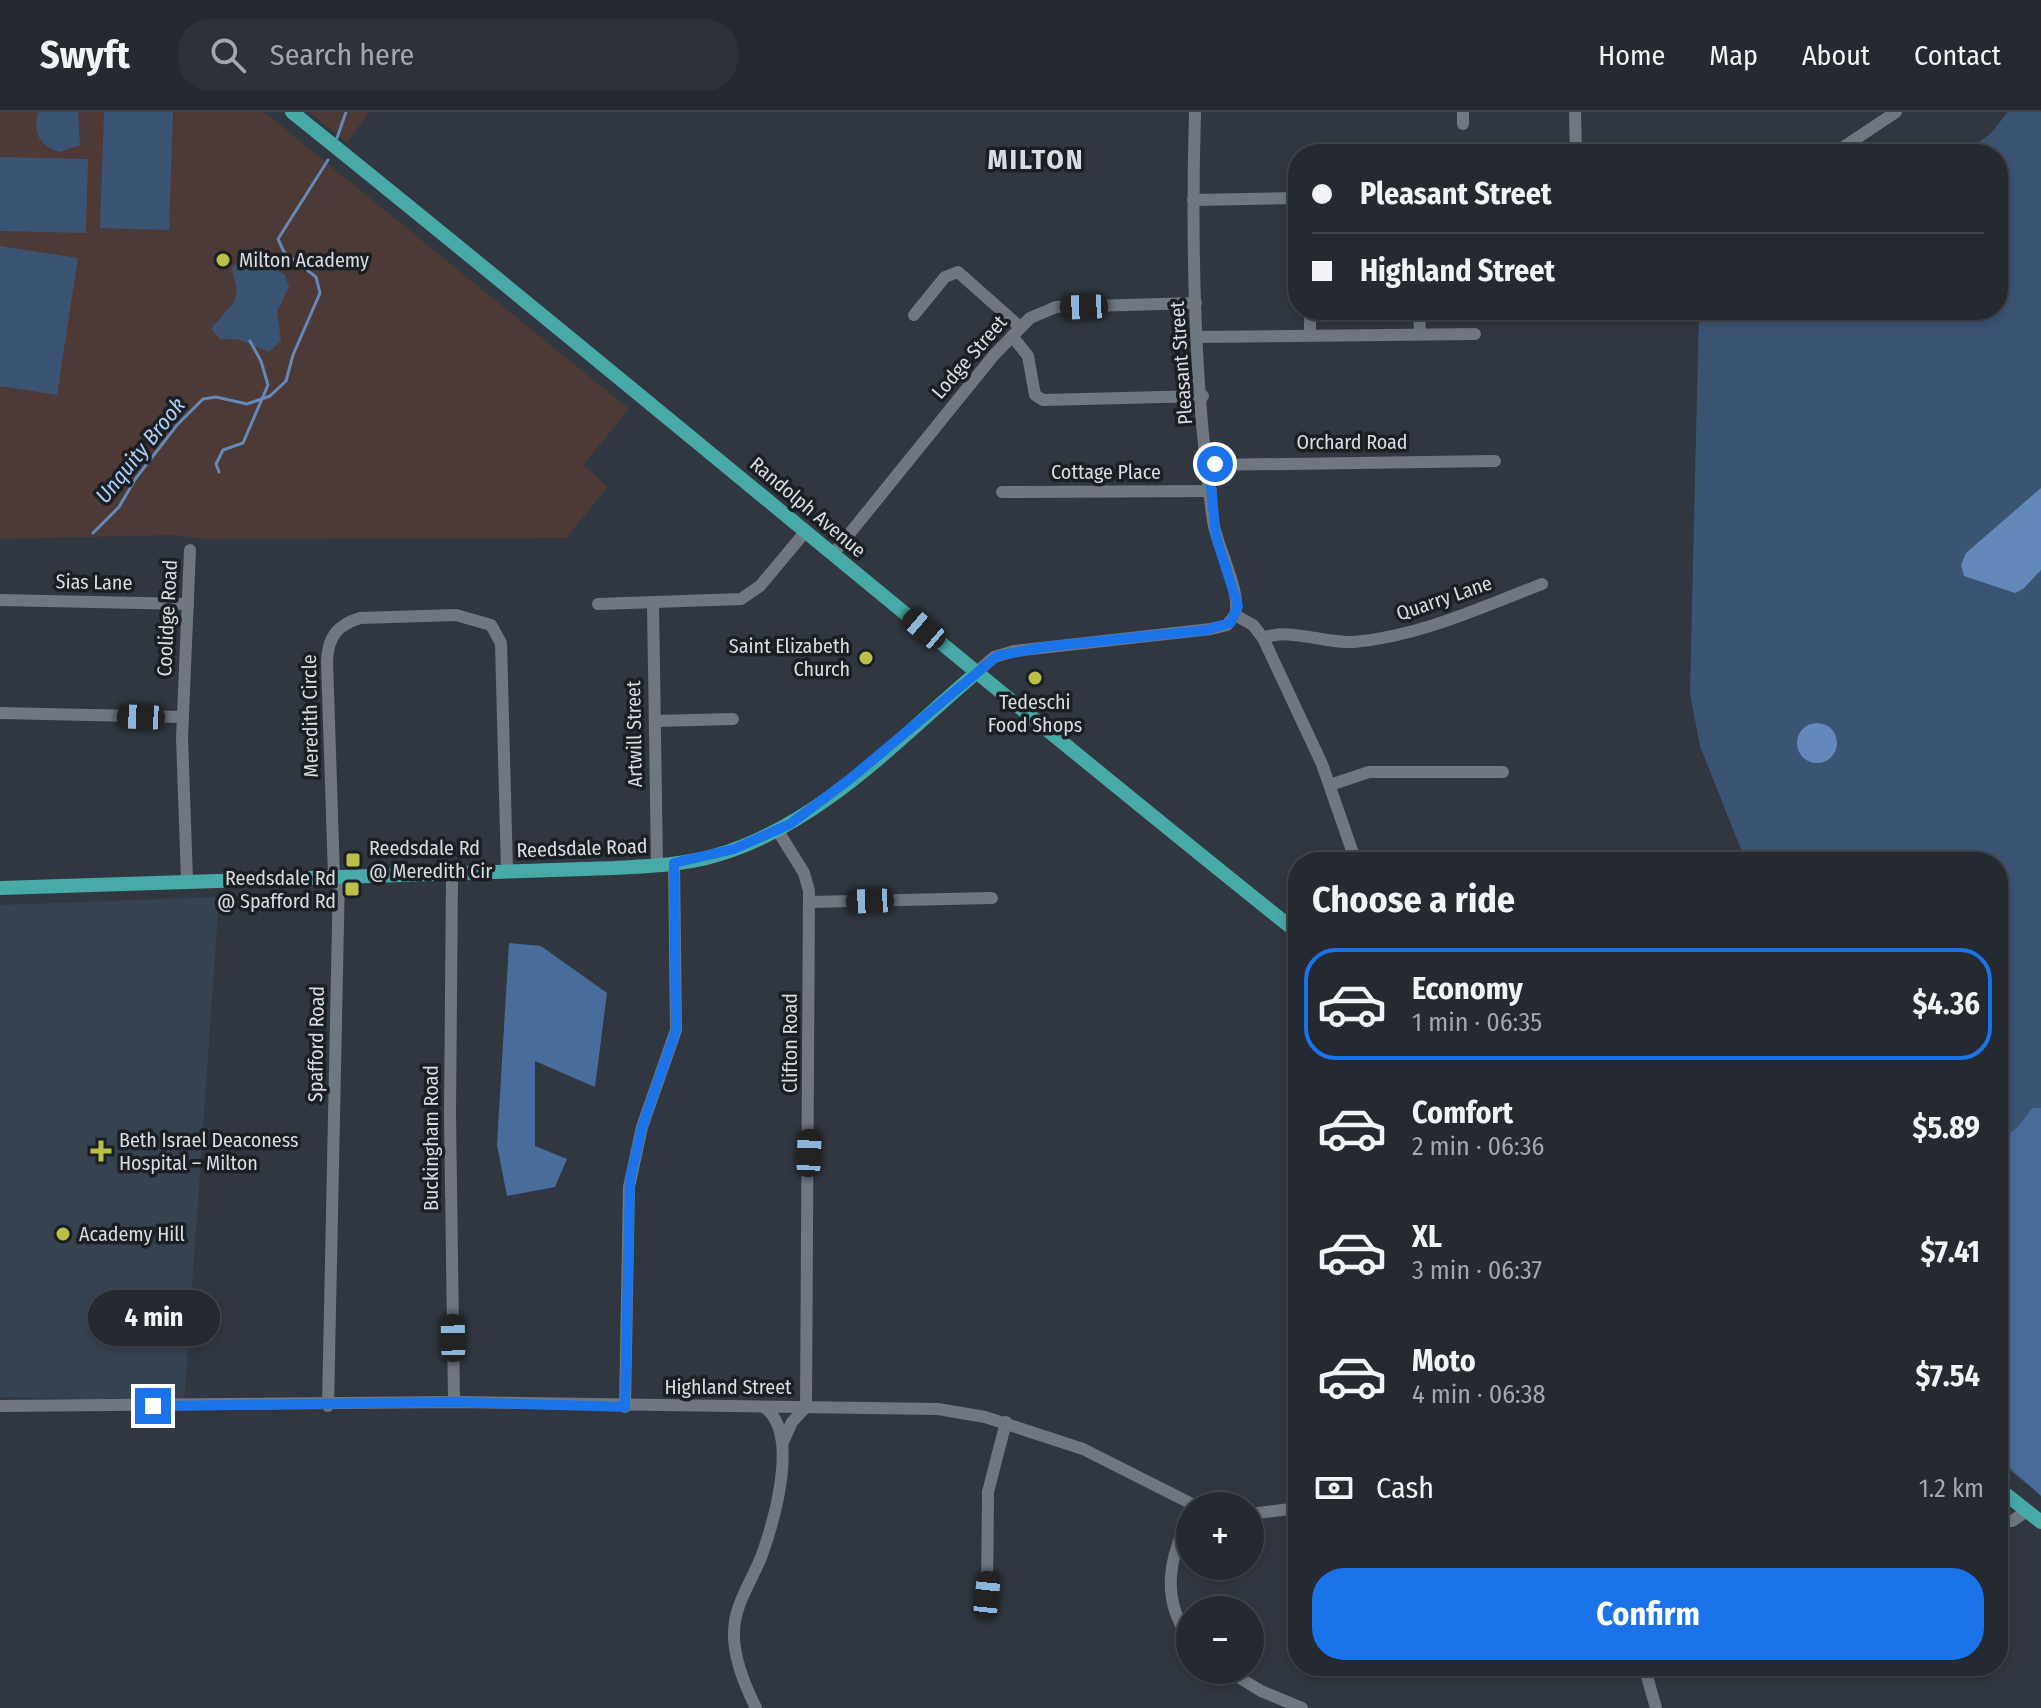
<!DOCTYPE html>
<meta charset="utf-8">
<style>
:root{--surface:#252930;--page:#2d3138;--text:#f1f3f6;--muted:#a3a6ab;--line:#42454c;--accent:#1a73e8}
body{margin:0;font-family:"Fira Sans Condensed",sans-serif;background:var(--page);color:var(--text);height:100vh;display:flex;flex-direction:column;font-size:30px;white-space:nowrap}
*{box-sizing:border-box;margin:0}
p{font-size:26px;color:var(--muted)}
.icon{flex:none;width:44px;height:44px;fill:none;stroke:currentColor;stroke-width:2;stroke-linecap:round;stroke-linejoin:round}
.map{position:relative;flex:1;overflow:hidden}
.panel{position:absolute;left:1288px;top:740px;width:720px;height:824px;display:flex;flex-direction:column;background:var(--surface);border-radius:32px;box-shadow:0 4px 12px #0003,0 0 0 2px var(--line)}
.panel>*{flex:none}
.hud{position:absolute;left:1288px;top:32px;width:720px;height:176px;border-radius:32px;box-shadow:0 4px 12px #0003,0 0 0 2px var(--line);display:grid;align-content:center;height:176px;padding:0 24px;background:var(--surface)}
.controls{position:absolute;left:1176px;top:1380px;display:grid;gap:16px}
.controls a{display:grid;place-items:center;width:88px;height:88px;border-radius:50%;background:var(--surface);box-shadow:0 4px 12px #0003,0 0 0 2px var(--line);font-size:40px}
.end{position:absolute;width:36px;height:36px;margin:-18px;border:10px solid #1a73e8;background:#fff;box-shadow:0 0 0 4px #fff}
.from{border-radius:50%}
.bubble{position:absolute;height:56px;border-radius:28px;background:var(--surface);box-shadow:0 4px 12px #0003,0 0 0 2px var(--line);font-size:26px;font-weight:700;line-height:56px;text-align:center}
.car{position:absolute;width:24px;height:48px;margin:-24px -12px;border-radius:10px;box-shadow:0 0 6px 2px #0007;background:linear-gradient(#222 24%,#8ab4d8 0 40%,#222 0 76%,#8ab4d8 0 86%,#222 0)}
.hud b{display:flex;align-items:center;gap:28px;height:76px;font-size:30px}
.hud b+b{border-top:2px solid var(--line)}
.hud i{width:20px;height:20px;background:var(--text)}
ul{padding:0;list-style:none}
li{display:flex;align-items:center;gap:24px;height:112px;margin:0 16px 12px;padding:0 8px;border:4px solid transparent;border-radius:32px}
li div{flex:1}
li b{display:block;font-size:30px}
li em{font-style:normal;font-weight:700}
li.selected{border-color:var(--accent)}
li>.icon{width:72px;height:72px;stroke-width:1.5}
h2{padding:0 24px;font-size:36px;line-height:96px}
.pay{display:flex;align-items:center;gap:20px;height:88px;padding:0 24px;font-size:30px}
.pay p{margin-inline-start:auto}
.primary-button{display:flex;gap:16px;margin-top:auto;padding:16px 24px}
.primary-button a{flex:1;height:92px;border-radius:32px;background:var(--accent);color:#fff;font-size:32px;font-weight:700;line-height:92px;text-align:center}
header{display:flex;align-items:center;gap:48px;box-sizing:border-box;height:112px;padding:0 40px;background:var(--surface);border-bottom:2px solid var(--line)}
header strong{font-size:38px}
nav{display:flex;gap:44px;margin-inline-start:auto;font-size:28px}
.search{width:560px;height:72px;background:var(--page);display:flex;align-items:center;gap:20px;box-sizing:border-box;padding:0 28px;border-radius:32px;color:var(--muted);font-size:30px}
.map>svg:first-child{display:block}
.built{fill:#374250}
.education{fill:#4d3935}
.green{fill:#3c5473}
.forest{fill:#486d9c}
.water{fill:#6289b9}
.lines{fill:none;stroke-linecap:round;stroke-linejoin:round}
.stream{stroke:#6289b9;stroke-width:3}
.minor{stroke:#6f7781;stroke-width:12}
.major{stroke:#47aaa7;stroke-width:14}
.route{stroke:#1a73e8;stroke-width:10}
.poi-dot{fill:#b9c046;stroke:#1b1f23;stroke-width:3}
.labels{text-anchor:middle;stroke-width:7;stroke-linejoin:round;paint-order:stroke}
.poi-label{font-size:20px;fill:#d8dce2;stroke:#1b1f23;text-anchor:start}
.street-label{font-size:20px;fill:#d8dce2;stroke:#1b1f23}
.water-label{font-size:22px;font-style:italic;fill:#adcef8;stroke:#1b1f23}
.district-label{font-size:28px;font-weight:bold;letter-spacing:2px;fill:#d8dce2;stroke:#1b1f23}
</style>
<header>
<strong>Swyft</strong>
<div class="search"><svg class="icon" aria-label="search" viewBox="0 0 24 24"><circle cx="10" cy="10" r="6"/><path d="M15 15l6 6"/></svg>Search here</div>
<nav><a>Home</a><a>Map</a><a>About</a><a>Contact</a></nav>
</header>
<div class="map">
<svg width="2041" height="1596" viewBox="0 0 2041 1596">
<rect width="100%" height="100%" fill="#313740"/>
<polygon class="built" points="219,785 184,1290 0,1285 0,793"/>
<g class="education">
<polygon points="0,0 264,0 629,297 583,353 608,375 566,426 204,427 175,423 0,427"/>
<polygon points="309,0 369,0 347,31"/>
</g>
<g class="green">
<path d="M 39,0 L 78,0 L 80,33 L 59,40 C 39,34 32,19 39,0 Z"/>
<polygon points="104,0 173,0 169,118 100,116"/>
<polygon points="2008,0 2041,0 2041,1377 2027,1372 1998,1349 1998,750 1746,750 1700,634 1690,581 1699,198 1998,198 1998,42 1964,42 1990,22"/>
<polygon points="0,45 88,47 86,121 0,119"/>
<polygon points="0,134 78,146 57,283 0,274"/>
<polygon points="245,144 262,147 285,163 289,175 277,199 281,229 269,240 237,227 220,227 211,217 233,191 237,180 232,156"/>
</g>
<g class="forest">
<polygon points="509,831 541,834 607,881 595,975 535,949 535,1034 567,1047 555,1075 507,1084 497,1033"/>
<polygon points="2032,996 2041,996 2041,1384 1998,1345 1998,1031 2019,1014"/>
</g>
<g class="water">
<polygon points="2041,376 2041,458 2023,477 2015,481 1964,464 1961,453 1966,441"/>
<circle cx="1817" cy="631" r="20"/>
</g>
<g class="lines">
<g class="stream">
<polyline points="337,26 346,0"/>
<polyline points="219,360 216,352 223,338 243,331 268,273 261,249 250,229"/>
<polyline points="93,421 119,395 136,366 177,313 203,287 216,285 247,292 270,284 286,269 293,243 320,181 316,165 284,140 278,127 328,48"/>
</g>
<g class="minor">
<path d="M 1195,0 C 1191,136 1194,275 1213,409 C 1217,435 1242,481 1235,503"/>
<polyline points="1463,0 1463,12"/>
<polyline points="1575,0 1576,42"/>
<polyline points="1833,42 1896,0"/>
<polyline points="1193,88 1298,86"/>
<polyline points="1419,198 1420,222"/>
<polyline points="914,203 945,165 958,160 1020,215"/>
<polyline points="1310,223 1310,198"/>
<polyline points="1012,224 1028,244 1035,283 1043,288 1203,284"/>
<polyline points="1198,225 1475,222"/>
<polyline points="1209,353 1495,349"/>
<polyline points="1002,380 1211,379"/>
<polyline points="833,442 994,243 1030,206 1056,195 1196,191"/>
<polyline points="0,488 188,492"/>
<polyline points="653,491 657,753"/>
<polyline points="598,492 741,487 760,474 806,419"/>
<polyline points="1235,503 1253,513 1263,526 1322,652 1356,750"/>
<path d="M 1263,526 C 1290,515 1325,532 1354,530 C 1420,524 1480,496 1542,472"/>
<polyline points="976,561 994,545 1014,539 1211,517 1227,513 1235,503"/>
<polyline points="0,601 182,605"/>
<polyline points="655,609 733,607"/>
<polyline points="1330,673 1369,660 1503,660"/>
<polyline points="778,719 804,761 809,779 806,1295 792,1310 783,1330"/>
<polyline points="452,761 450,1003 454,1290"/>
<path d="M 334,764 L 327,549 C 328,525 337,513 360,506 L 456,503 L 491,513 L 501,531 L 507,759"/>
<polyline points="187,768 182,626 190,438"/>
<polyline points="809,790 992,786"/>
<polyline points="0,1294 454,1290 938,1297 985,1305 1083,1337 1196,1394"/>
<polyline points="328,1294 339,764"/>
<polyline points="625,1295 629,1075 642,1015 676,918 674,751"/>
<polyline points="1250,1402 1298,1396"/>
<path d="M 1190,1404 C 1169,1445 1160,1487 1190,1527"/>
<polyline points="1998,1409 2012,1409 2027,1399"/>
<polyline points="987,1483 988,1380 1006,1310"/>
<polyline points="1644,1554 1656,1596"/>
<polyline points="1227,1558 1261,1579 1302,1596"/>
<path d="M 756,1596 C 745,1574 733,1546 734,1520 C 734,1492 754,1466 763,1440 C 775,1405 800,1320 764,1295"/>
</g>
<g class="major">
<path d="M 292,0 C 630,271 960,551 1298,821"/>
<path d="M 0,776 L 614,756 C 649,754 684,753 717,743 C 819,713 897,628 976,561"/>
<polyline points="1998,1376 2041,1410"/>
</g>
</g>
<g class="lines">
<polyline class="route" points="153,1294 454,1290 625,1295 630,1068 642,1015 676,918 674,751 734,737 790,712 850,667 997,544 1044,535 1206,518 1230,511 1238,494 1216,425 1209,353 1215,352"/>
</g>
<g class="poi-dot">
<circle cx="223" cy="148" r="8"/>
<circle cx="866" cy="546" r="8"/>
<circle cx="1035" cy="566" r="8"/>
<rect x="345" y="740" width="16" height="16" rx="4"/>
<rect x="344" y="769" width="16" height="16" rx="4"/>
<path d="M97 1027h8v8h8v8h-8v8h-8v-8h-8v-8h8z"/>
<circle cx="63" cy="1122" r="8"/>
</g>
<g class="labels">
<g class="poi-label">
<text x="239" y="155">Milton Academy</text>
<text x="850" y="541" text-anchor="end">Saint Elizabeth<tspan x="850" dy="23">Church</tspan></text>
<text x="1035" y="597" text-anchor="middle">Tedeschi<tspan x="1035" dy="23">Food Shops</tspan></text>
<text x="369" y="743">Reedsdale Rd<tspan x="369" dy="23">@ Meredith Cir</tspan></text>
<text x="336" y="773" text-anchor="end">Reedsdale Rd<tspan x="336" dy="23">@ Spafford Rd</tspan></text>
<text x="119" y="1035">Beth Israel Deaconess<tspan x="119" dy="23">Hospital – Milton</tspan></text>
<text x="79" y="1129">Academy Hill</text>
</g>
<g class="street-label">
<text transform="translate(969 245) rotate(-49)" y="7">Lodge Street</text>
<text transform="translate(1181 251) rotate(-94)" y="7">Pleasant Street</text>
<text x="1352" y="337">Orchard Road</text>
<text x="1106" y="367">Cottage Place</text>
<text transform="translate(808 395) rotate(40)" y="7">Randolph Avenue</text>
<text transform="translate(94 470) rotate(1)" y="7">Sias Lane</text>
<text transform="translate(1444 486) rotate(-19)" y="7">Quarry Lane</text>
<text transform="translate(167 506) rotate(-87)" y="7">Coolidge Road</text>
<text transform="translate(310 604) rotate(-91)" y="7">Meredith Circle</text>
<text transform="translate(634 622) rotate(-91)" y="7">Artwill Street</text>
<text transform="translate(582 736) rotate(-2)" y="7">Reedsdale Road</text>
<text transform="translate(790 931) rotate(-90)" y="7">Clifton Road</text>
<text transform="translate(316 932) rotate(-89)" y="7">Spafford Road</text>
<text transform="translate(431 1026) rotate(-90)" y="7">Buckingham Road</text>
<text x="728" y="1282">Highland Street</text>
</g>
<g class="water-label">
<text transform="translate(140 338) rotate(-51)" y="8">Unquity Brook</text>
</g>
<g class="district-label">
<text x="1036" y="57">MILTON</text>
</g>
</g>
</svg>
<div class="controls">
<a>+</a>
<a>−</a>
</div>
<i class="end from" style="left:1215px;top:352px"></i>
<i class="end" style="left:153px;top:1294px"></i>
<div class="bubble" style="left:88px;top:1178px;width:132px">4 min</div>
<i class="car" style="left:1084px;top:195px;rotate:268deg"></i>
<i class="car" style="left:924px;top:517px;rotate:310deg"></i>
<i class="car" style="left:141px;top:605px;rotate:272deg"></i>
<i class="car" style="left:870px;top:789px;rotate:268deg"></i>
<i class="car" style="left:809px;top:1041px;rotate:2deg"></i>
<i class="car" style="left:453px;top:1226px;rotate:359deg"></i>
<i class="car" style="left:987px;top:1483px;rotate:6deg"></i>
<div class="hud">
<b><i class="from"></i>Pleasant Street</b>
<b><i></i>Highland Street</b>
</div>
<section class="panel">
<h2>Choose a ride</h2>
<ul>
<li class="selected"><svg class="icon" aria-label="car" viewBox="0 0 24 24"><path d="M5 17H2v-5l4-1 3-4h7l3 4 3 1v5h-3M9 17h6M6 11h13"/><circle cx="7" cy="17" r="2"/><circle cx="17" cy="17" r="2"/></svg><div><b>Economy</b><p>1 min · 06:35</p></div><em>$4.36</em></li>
<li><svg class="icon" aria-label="car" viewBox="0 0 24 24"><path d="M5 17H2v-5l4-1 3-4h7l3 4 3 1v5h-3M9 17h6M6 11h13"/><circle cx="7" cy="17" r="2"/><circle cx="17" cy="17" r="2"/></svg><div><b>Comfort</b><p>2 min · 06:36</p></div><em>$5.89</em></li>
<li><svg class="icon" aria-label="car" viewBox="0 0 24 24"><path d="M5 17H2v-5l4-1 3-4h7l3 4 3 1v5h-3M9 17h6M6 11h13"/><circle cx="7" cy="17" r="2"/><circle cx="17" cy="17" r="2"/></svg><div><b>XL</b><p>3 min · 06:37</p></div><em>$7.41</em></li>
<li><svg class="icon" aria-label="car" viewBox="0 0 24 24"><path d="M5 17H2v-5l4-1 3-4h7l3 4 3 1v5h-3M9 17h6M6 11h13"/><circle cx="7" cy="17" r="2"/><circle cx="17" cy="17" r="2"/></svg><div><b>Moto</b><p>4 min · 06:38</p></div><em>$7.54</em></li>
</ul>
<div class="pay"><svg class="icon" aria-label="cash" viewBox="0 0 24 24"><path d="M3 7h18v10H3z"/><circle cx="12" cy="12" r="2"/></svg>Cash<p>1.2 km</p></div>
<div class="primary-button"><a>Confirm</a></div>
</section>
</div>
